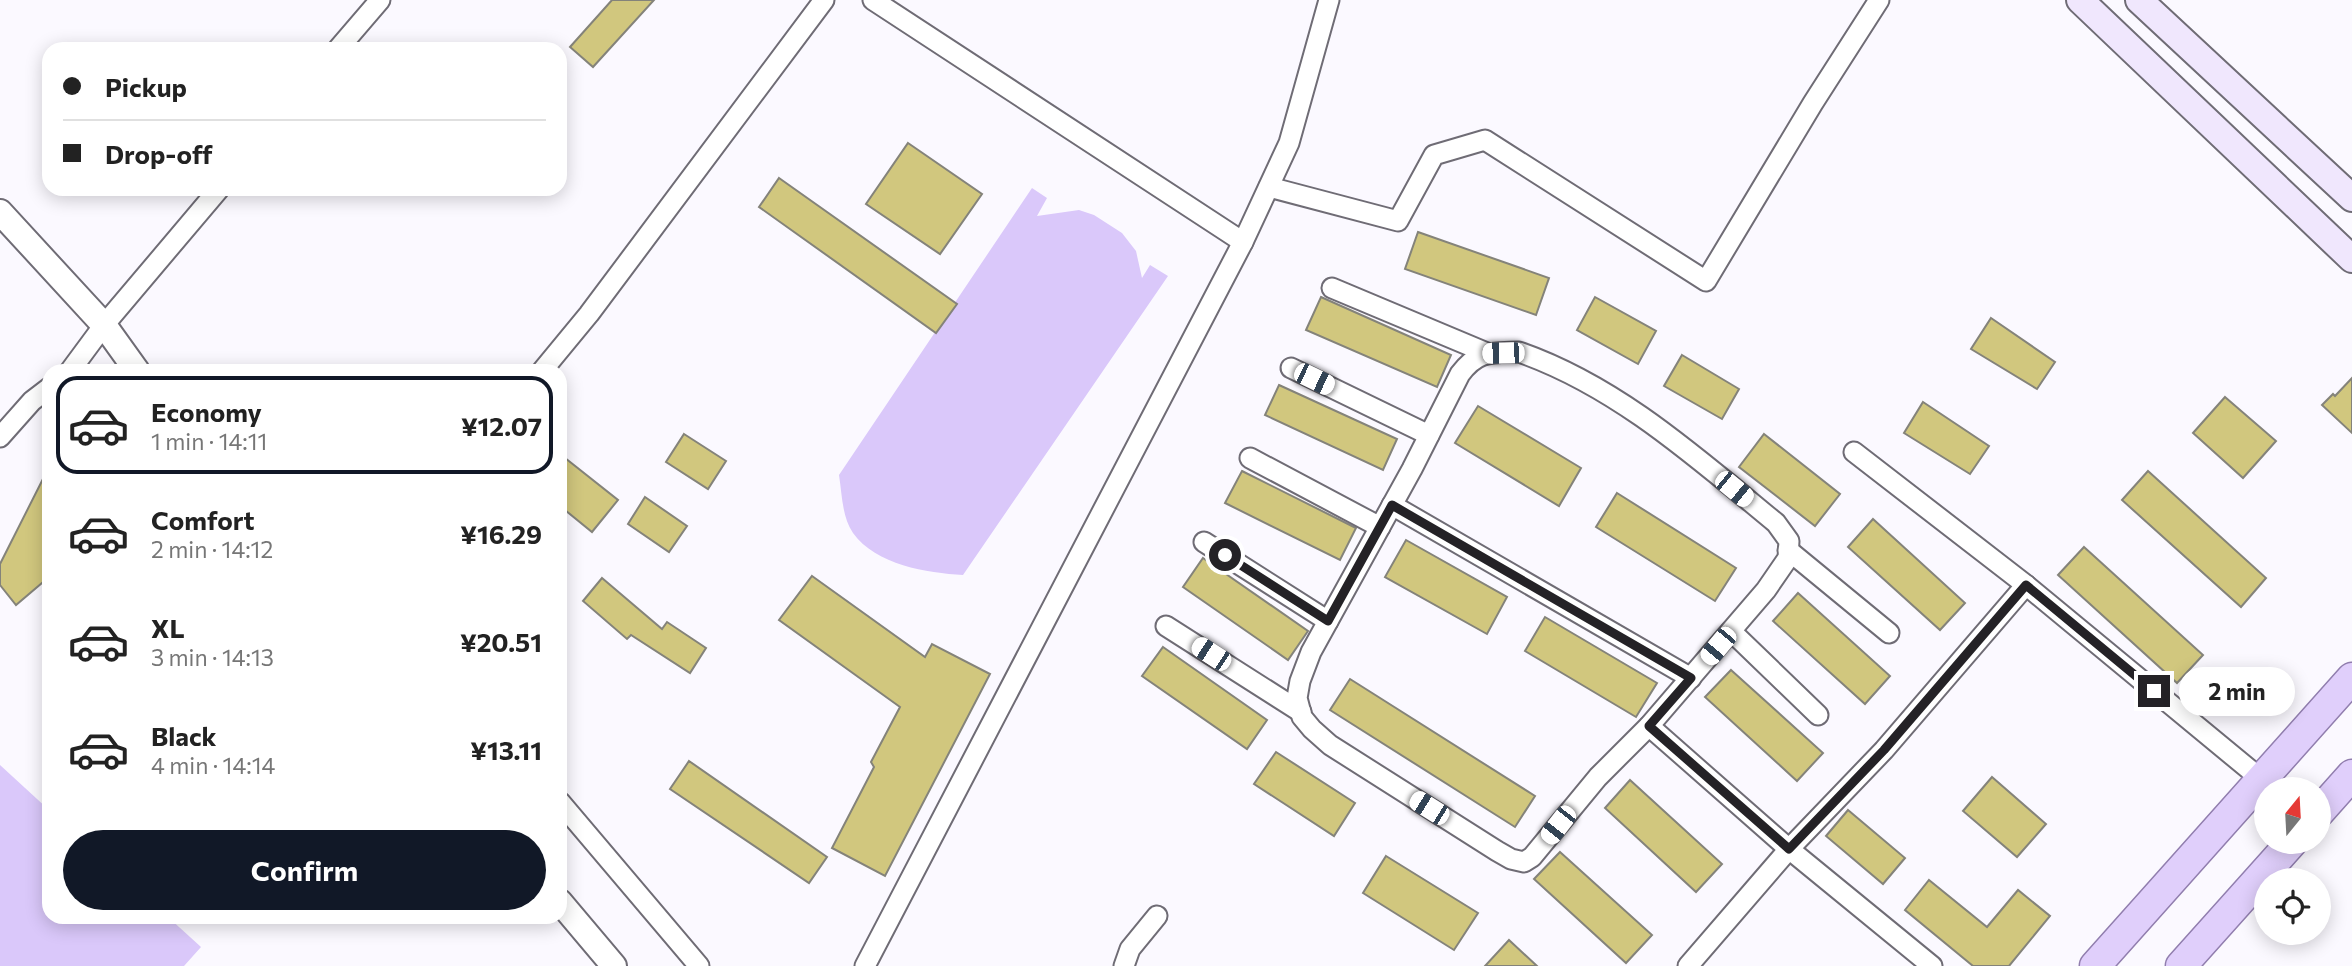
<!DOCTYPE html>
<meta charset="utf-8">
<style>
:root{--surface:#fff;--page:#f2f2f2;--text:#222;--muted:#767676;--line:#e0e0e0;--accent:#111827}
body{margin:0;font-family:Commissioner,sans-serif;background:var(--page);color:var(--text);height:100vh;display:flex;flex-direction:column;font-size:26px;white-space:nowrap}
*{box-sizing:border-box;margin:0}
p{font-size:23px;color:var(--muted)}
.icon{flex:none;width:38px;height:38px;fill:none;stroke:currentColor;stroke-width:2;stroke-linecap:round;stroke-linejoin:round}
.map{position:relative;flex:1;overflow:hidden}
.drawer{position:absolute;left:42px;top:364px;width:525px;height:560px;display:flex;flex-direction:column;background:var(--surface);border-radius:21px;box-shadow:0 4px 18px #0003}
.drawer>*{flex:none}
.top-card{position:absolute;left:42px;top:42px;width:525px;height:154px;border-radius:21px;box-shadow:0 4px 18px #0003;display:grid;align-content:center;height:154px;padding:0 21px;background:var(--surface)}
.needle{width:46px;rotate:18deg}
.tools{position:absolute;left:2254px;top:777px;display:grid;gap:14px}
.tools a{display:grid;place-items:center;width:77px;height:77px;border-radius:50%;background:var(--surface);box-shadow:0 4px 18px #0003;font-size:35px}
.end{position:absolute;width:32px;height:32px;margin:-16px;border:9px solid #242226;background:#fff;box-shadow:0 0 0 4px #fff}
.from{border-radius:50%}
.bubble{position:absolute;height:49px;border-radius:24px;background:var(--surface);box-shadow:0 4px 18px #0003;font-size:23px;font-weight:700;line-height:49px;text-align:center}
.car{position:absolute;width:21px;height:42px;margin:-21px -10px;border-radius:9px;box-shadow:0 0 5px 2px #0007;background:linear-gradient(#fff 24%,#345 0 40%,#fff 0 76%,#345 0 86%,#fff 0)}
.top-card b{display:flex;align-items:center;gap:24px;height:66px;font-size:26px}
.top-card b+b{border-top:2px solid var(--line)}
.top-card i{width:18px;height:18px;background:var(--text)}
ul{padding:12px 0 0;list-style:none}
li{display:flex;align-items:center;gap:21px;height:98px;margin:0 14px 10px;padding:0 7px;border:4px solid transparent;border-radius:21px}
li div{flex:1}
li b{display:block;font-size:26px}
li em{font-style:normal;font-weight:700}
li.current{border-color:var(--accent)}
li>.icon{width:63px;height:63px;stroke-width:1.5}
.primary-button{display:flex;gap:14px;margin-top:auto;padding:14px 21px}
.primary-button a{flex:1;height:80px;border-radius:42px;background:var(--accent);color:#fff;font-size:28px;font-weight:700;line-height:80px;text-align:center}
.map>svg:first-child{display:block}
.green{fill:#dac8fa}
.building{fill:#d1c77e;stroke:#84837a;stroke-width:2}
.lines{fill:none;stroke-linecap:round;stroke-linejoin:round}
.minor-casing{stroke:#6f6c75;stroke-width:23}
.tertiary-casing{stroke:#6f6c75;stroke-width:28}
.secondary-casing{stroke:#6f6c75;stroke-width:30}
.primary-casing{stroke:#917eae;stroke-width:33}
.minor{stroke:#fff;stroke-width:19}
.tertiary{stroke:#fff;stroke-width:24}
.secondary{stroke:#f0e7fd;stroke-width:26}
.primary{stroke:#e0cffb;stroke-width:30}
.route{stroke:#242226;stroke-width:9}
</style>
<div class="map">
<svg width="2352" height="966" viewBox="0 0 2352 966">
<rect width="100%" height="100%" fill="#fbf9ff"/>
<g class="green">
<path d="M 1032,188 L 1047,198 L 1037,216 L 1079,210 L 1094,215 L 1122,233 L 1136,251 L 1142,278 L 1150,265 L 1168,276 L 963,575 C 927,573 876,565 853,533 C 842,517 842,494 839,475 Z"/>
<polygon points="0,765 49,810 49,917 168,917 201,947 184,966 0,966"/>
</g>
<g class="building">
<polygon points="612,0 654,0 593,67 570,47"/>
<polygon points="908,143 982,194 940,254 866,204"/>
<polygon points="779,178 957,304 936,333 759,207"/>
<polygon points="1418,232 1549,278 1536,315 1405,269"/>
<polygon points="1321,297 1451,355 1437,387 1306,330"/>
<polygon points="1595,297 1656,331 1638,364 1577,330"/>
<polygon points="1991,318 2055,362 2037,389 1971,349"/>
<polygon points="1682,355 1739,389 1722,419 1664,386"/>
<polygon points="2352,378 2352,433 2322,405 2333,394 2335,396"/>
<polygon points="1279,385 1397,439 1383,470 1265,415"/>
<polygon points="2225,397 2276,441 2243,478 2193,433"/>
<polygon points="1923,402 1989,446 1970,474 1904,433"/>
<polygon points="1478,406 1581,468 1559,506 1455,443"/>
<polygon points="684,434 726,461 708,489 666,462"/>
<polygon points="1764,434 1840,494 1815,526 1739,467"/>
<polygon points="560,454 618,500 592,532 560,506"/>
<polygon points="49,467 49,577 16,605 0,585 0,564"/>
<polygon points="1242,471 1356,528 1340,560 1225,503"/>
<polygon points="2148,471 2266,578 2241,607 2122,500"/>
<polygon points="1617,493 1736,568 1715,601 1596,527"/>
<polygon points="645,497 687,526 669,552 628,524"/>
<polygon points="1873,519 1965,603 1940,630 1848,547"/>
<polygon points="1406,540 1507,597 1487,634 1385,577"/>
<polygon points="2084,547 2203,655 2177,683 2058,575"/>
<polygon points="1203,558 1308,631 1288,660 1183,587"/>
<polygon points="812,576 925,657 932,644 990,674 885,876 832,848 874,767 871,762 900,707 779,620"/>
<polygon points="602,578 662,629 667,622 706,648 690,673 631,635 627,639 583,601"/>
<polygon points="1798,593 1890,676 1865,704 1773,621"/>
<polygon points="1545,617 1657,683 1636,717 1525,651"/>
<polygon points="1163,647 1267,720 1247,749 1142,676"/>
<polygon points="1731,670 1823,753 1797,781 1705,697"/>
<polygon points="1350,679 1535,796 1515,827 1330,710"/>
<polygon points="1276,752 1355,803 1334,836 1254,784"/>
<polygon points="689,761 827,857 809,883 670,789"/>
<polygon points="1992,777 2046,824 2017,857 1963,811"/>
<polygon points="1630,780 1722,864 1696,892 1605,808"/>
<polygon points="1848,810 1905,858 1883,884 1826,836"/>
<polygon points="1560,852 1652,935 1626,963 1534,879"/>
<polygon points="1386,856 1478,913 1454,950 1363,893"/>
<polygon points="1929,880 1987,927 2018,890 2050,916 2009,966 1973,966 1905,910"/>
<polygon points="1509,940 1537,966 1485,966"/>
</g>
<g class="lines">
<defs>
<g id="minor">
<polyline points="873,0 1243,242"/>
<polyline points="338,49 380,0"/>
<polyline points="1269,187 1398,221 1434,155 1485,140 1706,281 1813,103 1879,0"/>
<polyline points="1332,288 1487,353"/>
<path d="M 1519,352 C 1617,386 1697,458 1776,523 L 1789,541 L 1788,558 L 1766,590 L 1649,726 L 1598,777 L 1532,857 L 1524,862 L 1511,859 L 1497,851 L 1330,745 L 1312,729 L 1302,717 L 1297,698 L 1300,681 L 1311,652 L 1412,469 L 1460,374 C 1478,350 1491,353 1519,352 Z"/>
<polyline points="1291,368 1429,435"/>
<polyline points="70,371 104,325 219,189"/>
<polyline points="542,371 589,314 824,0"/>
<polyline points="0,437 32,401 49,388"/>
<polyline points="1854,452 2026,585 2273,789"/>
<polyline points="1250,458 1380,527"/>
<polyline points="1392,505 1691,678"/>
<polyline points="1204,542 1328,621"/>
<polyline points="1788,550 1889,633"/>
<polyline points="1166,626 1301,712"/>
<polyline points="1731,631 1818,715"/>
<polyline points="1649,726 1789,849 1932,966"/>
<polyline points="560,802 699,966"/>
<polyline points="865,966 1243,242 1289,143 1329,0"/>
<polyline points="1124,966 1130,949 1157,916"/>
<polyline points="1688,966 1789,849 1884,750 2026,585"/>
</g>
<g id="tertiary">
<polyline points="0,212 104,325 137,371"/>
<polyline points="560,902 614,966"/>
</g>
<g id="secondary">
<polyline points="2080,0 2352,259"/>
<polyline points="2139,0 2352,198"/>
</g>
<g id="primary">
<polyline points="2319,812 2352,775"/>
<polyline points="2095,966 2352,678"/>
<polyline points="2181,966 2292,842"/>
</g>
</defs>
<use href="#minor" class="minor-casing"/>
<use href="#tertiary" class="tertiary-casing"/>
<use href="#secondary" class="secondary-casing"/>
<use href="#primary" class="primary-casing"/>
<use href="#minor" class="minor"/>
<use href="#tertiary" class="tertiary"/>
<use href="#secondary" class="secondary"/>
<use href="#primary" class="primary"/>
</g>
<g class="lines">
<polyline class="route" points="1225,555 1328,621 1392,505 1691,678 1649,726 1789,849 1884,750 2026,585 2154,691"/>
</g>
</svg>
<div class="tools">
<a><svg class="needle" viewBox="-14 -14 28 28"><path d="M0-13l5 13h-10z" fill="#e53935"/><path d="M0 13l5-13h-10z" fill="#767676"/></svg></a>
<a><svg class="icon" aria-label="locate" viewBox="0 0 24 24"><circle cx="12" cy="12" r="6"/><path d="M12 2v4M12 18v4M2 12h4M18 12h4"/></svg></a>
</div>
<i class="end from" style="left:1225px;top:555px"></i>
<i class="end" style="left:2154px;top:691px"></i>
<div class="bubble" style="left:2179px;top:667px;width:116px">2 min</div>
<i class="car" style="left:1503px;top:353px;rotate:269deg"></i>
<i class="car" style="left:1314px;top:379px;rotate:116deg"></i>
<i class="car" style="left:1734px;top:489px;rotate:129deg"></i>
<i class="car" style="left:1718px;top:646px;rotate:220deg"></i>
<i class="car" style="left:1211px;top:654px;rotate:303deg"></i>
<i class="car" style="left:1429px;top:808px;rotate:302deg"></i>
<i class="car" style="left:1558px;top:825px;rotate:218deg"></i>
<div class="top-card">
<b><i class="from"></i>Pickup</b>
<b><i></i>Drop-off</b>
</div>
<section class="drawer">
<ul>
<li class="current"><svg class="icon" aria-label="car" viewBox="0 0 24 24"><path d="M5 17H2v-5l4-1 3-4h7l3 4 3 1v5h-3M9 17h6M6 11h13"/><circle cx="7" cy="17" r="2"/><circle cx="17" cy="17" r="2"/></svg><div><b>Economy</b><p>1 min · 14:11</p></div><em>¥12.07</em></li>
<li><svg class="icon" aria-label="car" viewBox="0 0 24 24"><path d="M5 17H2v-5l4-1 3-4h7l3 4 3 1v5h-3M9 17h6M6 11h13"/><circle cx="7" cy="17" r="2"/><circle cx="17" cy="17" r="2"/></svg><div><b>Comfort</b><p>2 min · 14:12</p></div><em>¥16.29</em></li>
<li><svg class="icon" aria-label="car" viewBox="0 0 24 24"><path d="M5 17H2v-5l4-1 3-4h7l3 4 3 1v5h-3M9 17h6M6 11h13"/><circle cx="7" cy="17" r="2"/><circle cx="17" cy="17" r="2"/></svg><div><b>XL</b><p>3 min · 14:13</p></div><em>¥20.51</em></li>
<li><svg class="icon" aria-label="car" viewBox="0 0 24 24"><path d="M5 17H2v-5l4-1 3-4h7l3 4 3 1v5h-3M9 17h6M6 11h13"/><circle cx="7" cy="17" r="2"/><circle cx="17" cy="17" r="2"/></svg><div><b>Black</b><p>4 min · 14:14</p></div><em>¥13.11</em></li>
</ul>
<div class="primary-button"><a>Confirm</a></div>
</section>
</div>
